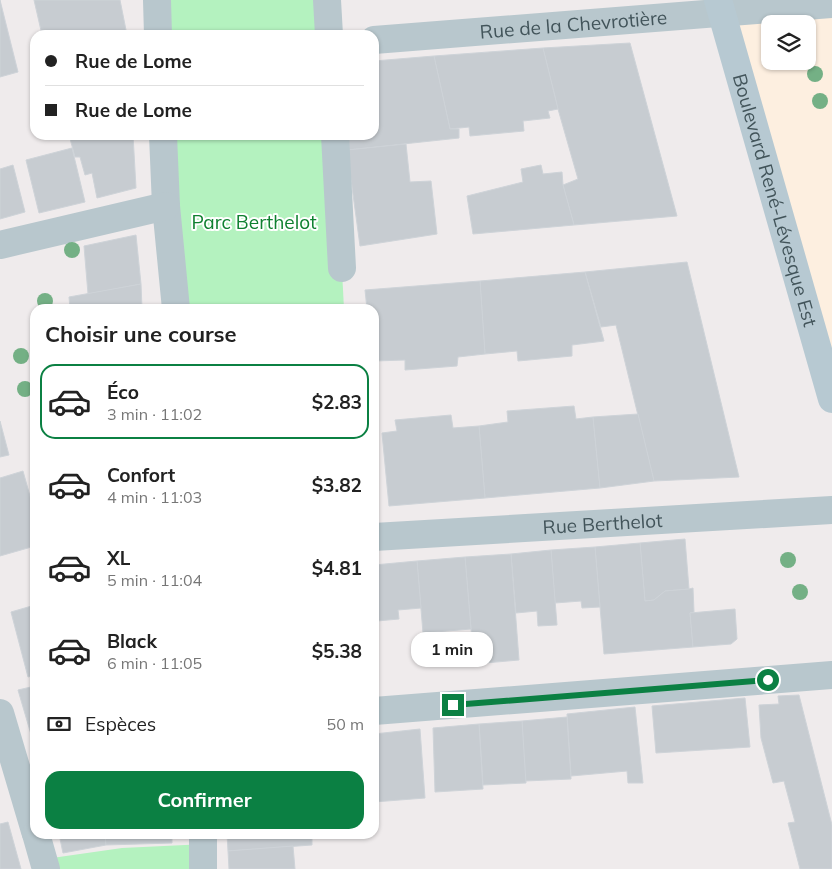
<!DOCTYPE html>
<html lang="fr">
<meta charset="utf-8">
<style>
:root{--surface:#fff;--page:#f2f2f2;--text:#222;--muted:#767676;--line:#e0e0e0;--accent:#0b8043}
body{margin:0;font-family:Mulish,sans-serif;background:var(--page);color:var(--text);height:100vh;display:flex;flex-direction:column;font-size:19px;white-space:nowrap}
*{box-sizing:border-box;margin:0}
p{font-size:16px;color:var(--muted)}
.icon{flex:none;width:28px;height:28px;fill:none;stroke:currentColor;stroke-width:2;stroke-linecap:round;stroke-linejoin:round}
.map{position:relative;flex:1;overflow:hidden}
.sheet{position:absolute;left:30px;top:304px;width:349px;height:535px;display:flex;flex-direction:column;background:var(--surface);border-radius:15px;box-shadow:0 1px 4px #0004}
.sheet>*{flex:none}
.banner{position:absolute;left:30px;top:30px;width:349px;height:110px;border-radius:15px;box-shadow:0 1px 4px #0004;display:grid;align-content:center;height:110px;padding:0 15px;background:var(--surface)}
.buttons{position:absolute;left:761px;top:15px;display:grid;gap:10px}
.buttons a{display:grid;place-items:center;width:55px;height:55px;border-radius:10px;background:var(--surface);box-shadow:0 1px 4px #0004;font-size:25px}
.end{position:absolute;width:22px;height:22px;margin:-11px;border:6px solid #0b8043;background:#fff;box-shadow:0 0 0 2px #fff}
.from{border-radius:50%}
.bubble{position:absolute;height:35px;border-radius:15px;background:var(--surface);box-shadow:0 1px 4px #0004;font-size:16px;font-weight:700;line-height:35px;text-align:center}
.banner b{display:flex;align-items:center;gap:18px;height:48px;font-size:19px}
.banner b+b{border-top:1px solid var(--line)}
.banner i{width:12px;height:12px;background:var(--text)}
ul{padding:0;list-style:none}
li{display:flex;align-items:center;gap:15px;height:75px;margin:0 10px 8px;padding:0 5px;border:2px solid transparent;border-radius:15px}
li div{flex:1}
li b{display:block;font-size:19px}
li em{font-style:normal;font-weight:700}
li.selected{border-color:var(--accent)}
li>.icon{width:45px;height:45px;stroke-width:1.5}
h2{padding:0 15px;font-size:22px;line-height:60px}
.pay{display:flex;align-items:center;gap:12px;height:55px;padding:0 15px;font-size:19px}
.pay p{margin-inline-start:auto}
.cta{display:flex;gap:10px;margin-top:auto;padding:10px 15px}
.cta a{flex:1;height:58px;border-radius:15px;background:var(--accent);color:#fff;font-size:20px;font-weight:700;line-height:58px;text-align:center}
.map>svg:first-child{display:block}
.commercial{fill:#fdefe0;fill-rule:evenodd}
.green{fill:#b4f2bf}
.building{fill:#c7ccd1;stroke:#ced3d8}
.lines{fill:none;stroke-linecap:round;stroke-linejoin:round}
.minor{stroke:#b8c7cd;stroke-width:28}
.secondary{stroke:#b7c9d2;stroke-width:28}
.tree{fill:#74b085}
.route{stroke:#0b8043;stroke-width:6}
.labels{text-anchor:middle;stroke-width:4;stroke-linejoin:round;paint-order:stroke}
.street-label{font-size:19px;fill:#42545a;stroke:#fff}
.park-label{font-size:19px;fill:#0f8030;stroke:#fff}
</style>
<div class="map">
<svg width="832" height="869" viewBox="0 0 832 869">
<rect width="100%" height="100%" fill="#efebec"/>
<path class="commercial" d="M 720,0 L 832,0 L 832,399 ZM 770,24 L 808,24 L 808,61 L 770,61 Z"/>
<g class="green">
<polygon points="157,0 327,0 329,35 158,35"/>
<polygon points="163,135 335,135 344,309 176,309"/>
<polygon points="206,844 206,869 55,869 52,858 122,848"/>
</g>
<g class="building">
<polygon points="0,0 18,72 0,77"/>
<polygon points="34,0 120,0 127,35 42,35"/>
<polygon points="630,43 677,216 574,225 563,185 578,179 558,109 543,48"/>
<polygon points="543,48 558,109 548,111 550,118 523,121 524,131 470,136 469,127 450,129 434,56"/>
<polygon points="434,56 450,129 459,129 459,138 347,150 346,135 374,135 374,61"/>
<polygon points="69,135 133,135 136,188 97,198 92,173 85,175 80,157 75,157"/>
<polygon points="406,144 410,182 431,181 437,234 360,246 347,150"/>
<polygon points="72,148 85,202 39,213 26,160"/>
<polygon points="13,165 25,212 0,219 0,169"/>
<polygon points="541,165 543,174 562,172 563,185 574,225 473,234 467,196 523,182 521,169"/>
<polygon points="136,235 141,284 88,294 84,246"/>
<polygon points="687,262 739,477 654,481 616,325 601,327 585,272"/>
<polygon points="585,272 604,341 572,345 572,356 518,361 517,351 485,354 480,281"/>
<polygon points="480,281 485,354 458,357 457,366 405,370 405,360 374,361 374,309 367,309 365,290"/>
<polygon points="141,284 142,309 70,309 69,297"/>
<polygon points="574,406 576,419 593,417 600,488 485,498 479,426 508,422 507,411"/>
<polygon points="638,414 654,481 600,488 593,417"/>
<polygon points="451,415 453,428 479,426 485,498 389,506 382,433 397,431 395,420"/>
<polygon points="0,421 9,455 0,457"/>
<polygon points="23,471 35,514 35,546 0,556 0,478"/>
<polygon points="685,539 689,589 665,591 654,600 645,601 640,543"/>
<polygon points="640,543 645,601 654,600 665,591 689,589 693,588 694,612 690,613 693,647 604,654 595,547"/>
<polygon points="595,547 600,607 582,608 581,601 555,603 551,550"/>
<polygon points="551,550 557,625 538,626 537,611 516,613 511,554"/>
<polygon points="511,554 519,660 474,664 465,557"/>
<polygon points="465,557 471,629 423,633 417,561"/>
<polygon points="417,561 421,608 398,610 399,619 377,621 374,565"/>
<polygon points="35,605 35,675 28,677 11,612"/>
<polygon points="735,609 737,639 731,644 693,647 690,613"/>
<polygon points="35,686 35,748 18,690"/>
<polygon points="799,695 832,825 832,869 800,869 788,823 795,822 784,781 773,783 761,738 759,705 779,704 778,696"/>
<polygon points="745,698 750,747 656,753 652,706"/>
<polygon points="635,707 643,783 628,783 627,771 571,776 567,714"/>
<polygon points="567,717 571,779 525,781 522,721"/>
<polygon points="522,721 526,783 483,785 479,724"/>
<polygon points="479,724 483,789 435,792 433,728"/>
<polygon points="420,729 425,798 374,802 374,734"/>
<polygon points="8,822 21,869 0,869 0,824"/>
<polygon points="59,834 105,834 106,845 63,853"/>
<polygon points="105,834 172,834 172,843 106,845"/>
<polygon points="227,834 312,834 312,845 228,851"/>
<polygon points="293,846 295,869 229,869 228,851"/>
</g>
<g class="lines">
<g class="minor">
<polyline points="157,0 158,35"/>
<polyline points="327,0 329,35"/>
<path id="s1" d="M 374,40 L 832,4"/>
<polyline points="163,135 166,206 176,309"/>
<polyline points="335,135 342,268"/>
<polyline points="0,245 166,206"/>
<path id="s2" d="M 374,537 L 832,510"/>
<polyline points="374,711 832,675"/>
<polyline points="0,713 35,831"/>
<polyline points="36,834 46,869"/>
<polyline points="203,834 203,869"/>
</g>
<path class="secondary" id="s3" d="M 718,0 L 832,399"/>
</g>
<g class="tree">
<circle cx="815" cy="74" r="8"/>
<circle cx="820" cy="101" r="8"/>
<circle cx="72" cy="250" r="8"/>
<circle cx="45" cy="301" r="8"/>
<circle cx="21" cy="356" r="8"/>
<circle cx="25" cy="389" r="8"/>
<circle cx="788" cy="560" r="8"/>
<circle cx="800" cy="592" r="8"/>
</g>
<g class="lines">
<polyline class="route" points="453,705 768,680"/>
</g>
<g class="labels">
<g class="street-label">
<text dy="7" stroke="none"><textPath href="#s1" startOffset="200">Rue de la Chevrotière</textPath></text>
<text dy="7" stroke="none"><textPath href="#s3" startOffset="208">Boulevard René-Lévesque Est</textPath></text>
<text dy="7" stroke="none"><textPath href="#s2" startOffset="229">Rue Berthelot</textPath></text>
</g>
<g class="park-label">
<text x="254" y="229">Parc Berthelot</text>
</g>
</g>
</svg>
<div class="buttons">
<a><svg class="icon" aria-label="layers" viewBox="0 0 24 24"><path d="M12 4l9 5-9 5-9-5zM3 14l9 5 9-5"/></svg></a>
</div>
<i class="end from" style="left:768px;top:680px"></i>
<i class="end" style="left:453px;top:705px"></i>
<div class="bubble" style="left:411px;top:632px;width:82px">1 min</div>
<div class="banner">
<b><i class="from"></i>Rue de Lome</b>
<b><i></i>Rue de Lome</b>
</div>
<section class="sheet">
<h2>Choisir une course</h2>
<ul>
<li class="selected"><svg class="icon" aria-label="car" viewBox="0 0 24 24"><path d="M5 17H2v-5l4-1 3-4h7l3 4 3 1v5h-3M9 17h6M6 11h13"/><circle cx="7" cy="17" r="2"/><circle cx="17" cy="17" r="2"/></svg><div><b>Éco</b><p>3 min · 11:02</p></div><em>$2.83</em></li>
<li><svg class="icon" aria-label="car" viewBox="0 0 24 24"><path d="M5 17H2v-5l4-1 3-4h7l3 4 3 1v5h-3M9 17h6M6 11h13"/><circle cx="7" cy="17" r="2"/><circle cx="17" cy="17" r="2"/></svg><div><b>Confort</b><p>4 min · 11:03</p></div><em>$3.82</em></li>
<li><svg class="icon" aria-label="car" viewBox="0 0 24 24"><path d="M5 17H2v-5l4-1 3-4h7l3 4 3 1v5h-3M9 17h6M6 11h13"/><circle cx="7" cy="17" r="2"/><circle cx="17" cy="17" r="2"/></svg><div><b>XL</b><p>5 min · 11:04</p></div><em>$4.81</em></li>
<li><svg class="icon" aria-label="car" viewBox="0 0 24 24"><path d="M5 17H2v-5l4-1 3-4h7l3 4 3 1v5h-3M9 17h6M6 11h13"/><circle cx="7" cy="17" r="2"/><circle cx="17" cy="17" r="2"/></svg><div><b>Black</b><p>6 min · 11:05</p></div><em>$5.38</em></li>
</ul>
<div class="pay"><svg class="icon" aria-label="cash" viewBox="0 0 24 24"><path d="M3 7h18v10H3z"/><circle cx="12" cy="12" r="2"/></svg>Espèces<p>50 m</p></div>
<div class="cta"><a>Confirmer</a></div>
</section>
</div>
